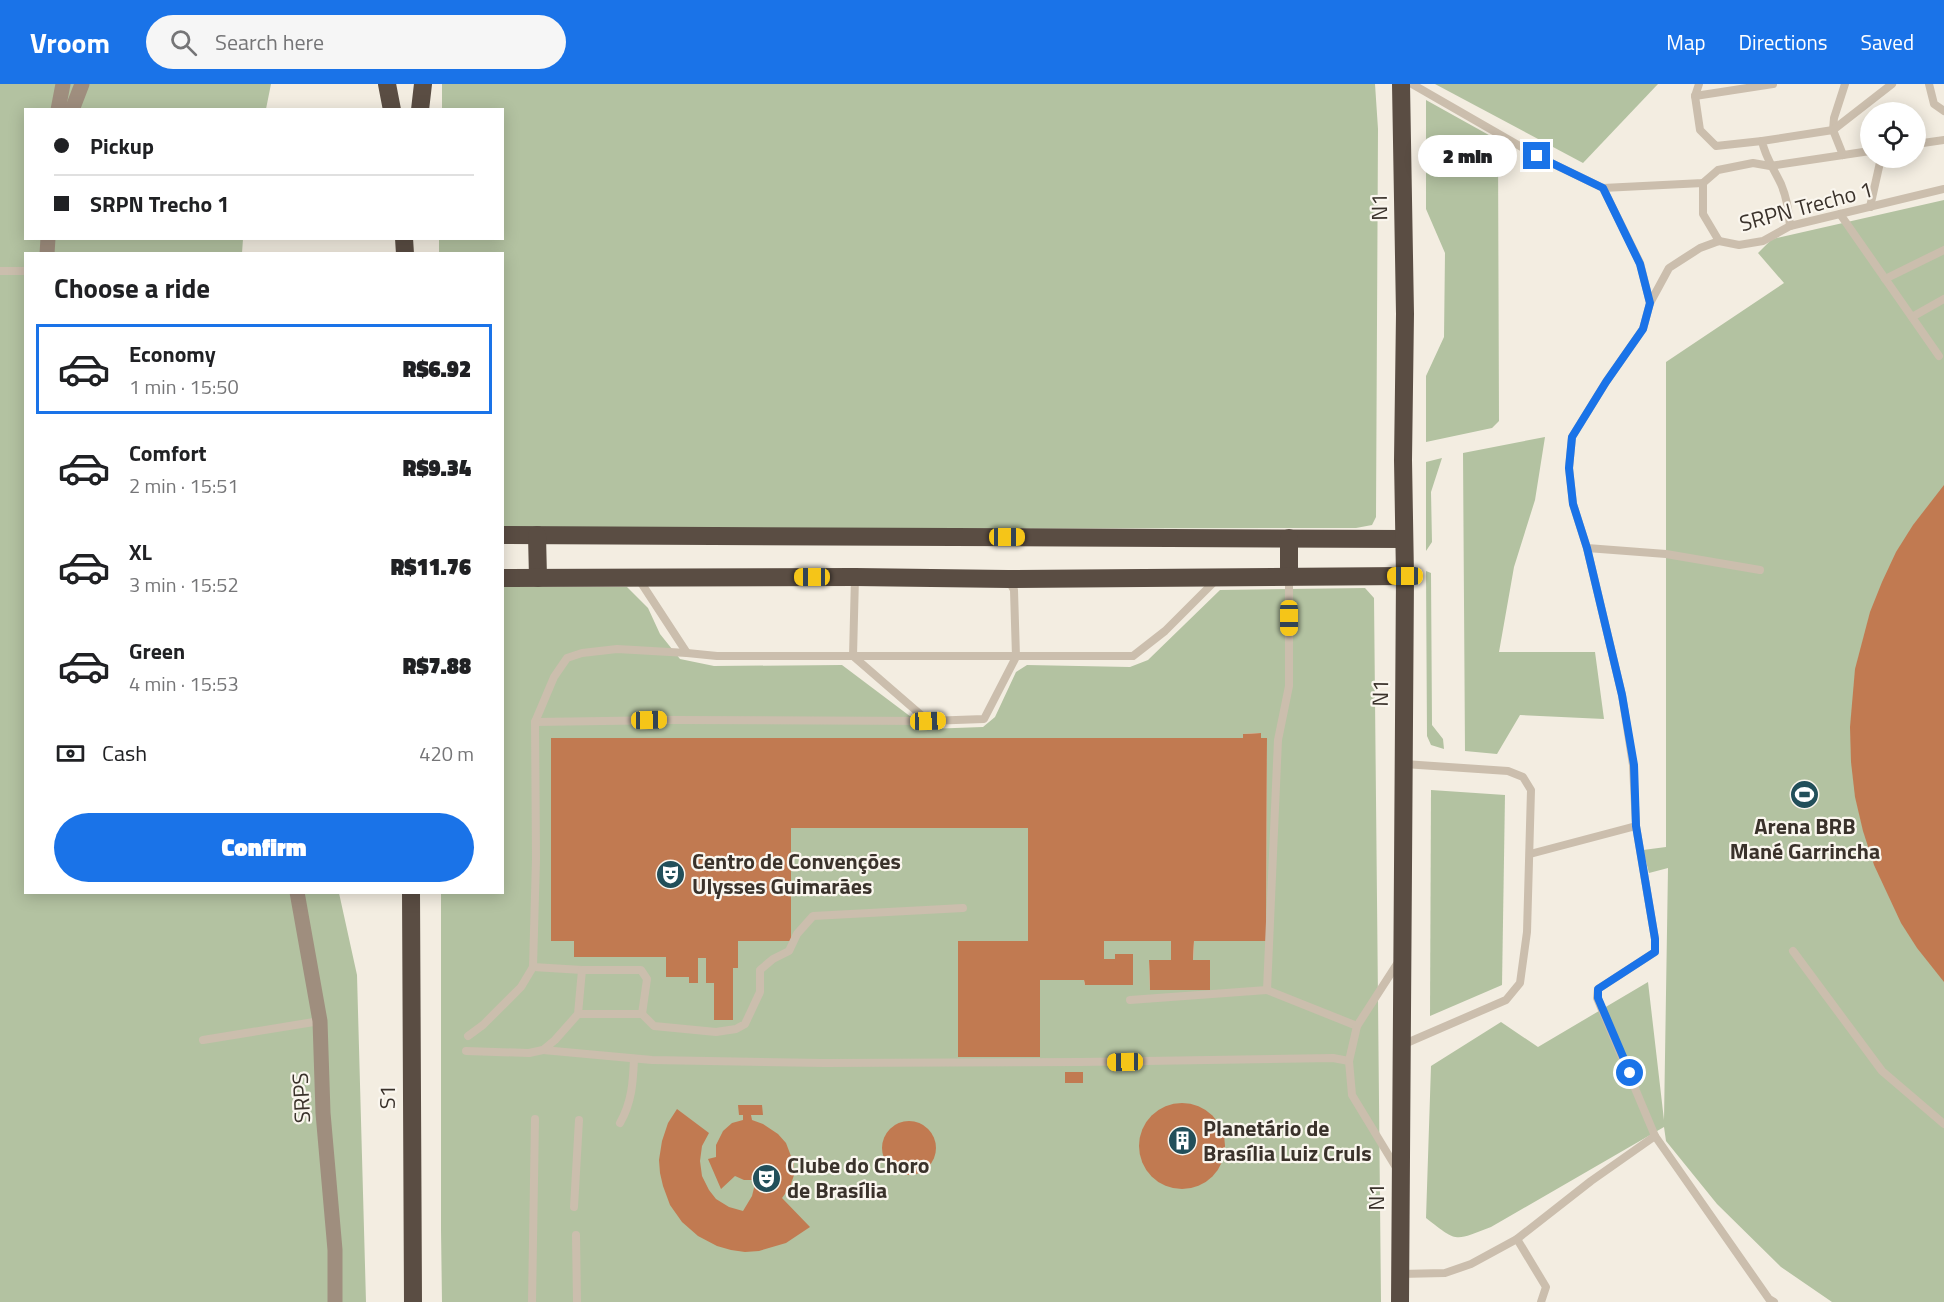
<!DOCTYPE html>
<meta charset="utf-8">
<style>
:root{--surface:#fff;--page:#f6f6f6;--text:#202124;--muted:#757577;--line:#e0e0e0;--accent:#1a73e8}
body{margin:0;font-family:"Titillium Web",sans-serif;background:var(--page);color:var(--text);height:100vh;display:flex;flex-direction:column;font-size:22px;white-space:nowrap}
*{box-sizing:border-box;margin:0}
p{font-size:20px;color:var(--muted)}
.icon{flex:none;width:33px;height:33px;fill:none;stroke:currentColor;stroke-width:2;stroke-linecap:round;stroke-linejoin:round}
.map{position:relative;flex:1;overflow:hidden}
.sheet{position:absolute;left:24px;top:168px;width:480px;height:642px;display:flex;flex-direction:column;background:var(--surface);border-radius:0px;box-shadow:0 3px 15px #0003}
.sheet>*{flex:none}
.top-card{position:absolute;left:24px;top:24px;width:480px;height:132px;border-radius:0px;box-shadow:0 3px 15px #0003;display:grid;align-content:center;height:132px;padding:0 30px;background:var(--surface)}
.tools{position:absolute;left:1860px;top:18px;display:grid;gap:12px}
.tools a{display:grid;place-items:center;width:66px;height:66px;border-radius:50%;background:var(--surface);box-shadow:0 3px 15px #0003;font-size:30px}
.end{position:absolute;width:27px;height:27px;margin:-14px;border:8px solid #1a73e8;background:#fff;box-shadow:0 0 0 3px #fff}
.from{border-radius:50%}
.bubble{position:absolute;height:42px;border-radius:21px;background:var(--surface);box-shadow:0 3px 15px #0003;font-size:20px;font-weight:800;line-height:42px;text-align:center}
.car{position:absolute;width:18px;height:36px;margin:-18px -9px;border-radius:8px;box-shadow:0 0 4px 2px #0007;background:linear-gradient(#f5c518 24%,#345 0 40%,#f5c518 0 76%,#345 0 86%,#f5c518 0)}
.top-card b{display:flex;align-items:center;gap:21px;height:57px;font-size:22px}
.top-card b+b{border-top:2px solid var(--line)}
.top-card i{width:15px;height:15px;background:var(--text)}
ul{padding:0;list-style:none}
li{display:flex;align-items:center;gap:18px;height:90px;margin:0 12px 9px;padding:0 18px;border:3px solid transparent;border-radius:0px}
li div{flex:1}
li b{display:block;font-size:22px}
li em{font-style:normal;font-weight:800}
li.on{border-color:var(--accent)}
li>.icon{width:54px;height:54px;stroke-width:1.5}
h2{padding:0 30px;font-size:27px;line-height:72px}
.pay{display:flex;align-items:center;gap:15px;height:66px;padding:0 30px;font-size:22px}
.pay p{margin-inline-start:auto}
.button{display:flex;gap:12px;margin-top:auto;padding:12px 30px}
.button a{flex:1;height:69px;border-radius:36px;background:var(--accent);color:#fff;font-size:24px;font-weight:800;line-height:69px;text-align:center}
header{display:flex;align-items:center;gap:36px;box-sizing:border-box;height:84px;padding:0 30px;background:var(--accent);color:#fff}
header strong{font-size:28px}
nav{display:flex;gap:33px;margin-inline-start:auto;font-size:21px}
.search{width:420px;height:54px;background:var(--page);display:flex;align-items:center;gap:15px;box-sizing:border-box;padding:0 21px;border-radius:33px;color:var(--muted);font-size:22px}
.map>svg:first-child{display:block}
.green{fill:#b3c2a1;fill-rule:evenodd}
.building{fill:#c17a51}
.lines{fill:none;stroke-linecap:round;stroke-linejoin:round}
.lane{stroke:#cbbead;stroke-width:8}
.secondary{stroke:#9f8e7e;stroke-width:15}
.highway{stroke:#5a4d43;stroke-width:18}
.route{stroke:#1a73e8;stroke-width:8}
.labels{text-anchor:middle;stroke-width:4.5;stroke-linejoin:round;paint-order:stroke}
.street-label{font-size:22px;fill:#3a322b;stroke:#faf6ee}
.poi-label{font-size:22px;font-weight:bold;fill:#3a322b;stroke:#faf6ee;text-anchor:start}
</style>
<header>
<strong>Vroom</strong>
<div class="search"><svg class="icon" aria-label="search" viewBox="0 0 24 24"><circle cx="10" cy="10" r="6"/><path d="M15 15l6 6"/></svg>Search here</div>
<nav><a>Map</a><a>Directions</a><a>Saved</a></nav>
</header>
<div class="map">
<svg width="1944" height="1218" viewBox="0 0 1944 1218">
<rect width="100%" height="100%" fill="#f3ede1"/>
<g class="green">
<polygon points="0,0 271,0 266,25 26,26 26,154 243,155 242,169 26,170 26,808 339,809 357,891 366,1218 0,1218"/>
<polygon points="442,0 1375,0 1378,45 1376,433 1372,441 1356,444 503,445 502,170 439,169 439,155 502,154 502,26 442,25"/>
<polygon points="1435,0 1658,0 1583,79"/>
<polygon points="1426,16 1496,55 1498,61 1499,337 1492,344 1426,358 1426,292 1444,253 1445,169 1426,125"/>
<path d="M 1944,116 L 1944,1218 L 1832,1218 L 1781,1183 L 1717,1120 L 1666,1057 L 1664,1043 L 1491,1143 C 1454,1157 1458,1159 1426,1134 L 1431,982 L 1501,938 L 1538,963 L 1648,898 L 1664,1036 L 1668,784 L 1649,789 L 1643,766 L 1666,763 L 1666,278 L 1784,199 L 1758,169 L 1772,155 Z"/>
<polygon points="1545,353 1535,416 1514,483 1499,568 1595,568 1604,635 1520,631 1497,670 1465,667 1463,369"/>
<polygon points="1442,374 1431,408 1432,458 1426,467 1426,378"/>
<polygon points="1426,487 1431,489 1432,641 1443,655 1444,665 1431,661 1427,652"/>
<path d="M 503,503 L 627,503 L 648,524 L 660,550 L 680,575 L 714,582 L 842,581 L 927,645 L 983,643 L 995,633 L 1016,588 L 1027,581 L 1130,583 L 1148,576 L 1220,506 L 1365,504 L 1374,514 L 1381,1218 L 442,1218 L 441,1146 L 441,809 L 502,808 ZM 1261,649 L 1261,654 L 1267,654 L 1266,857 L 1194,857 L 1193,876 L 1150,906 L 1149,876 L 1171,876 L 1171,857 L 1104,857 L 1104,875 L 1115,875 L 1116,870 L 1133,870 L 1133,901 L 1085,901 L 1084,896 L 1040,896 L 1028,857 L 1028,744 L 791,744 L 790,857 L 738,857 L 733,884 L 733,936 L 714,936 L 714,899 L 706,899 L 706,874 L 698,874 L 698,899 L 689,899 L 689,893 L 666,893 L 666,873 L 574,857 L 551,857 L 551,654 L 1243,654 L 1243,650 Z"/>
<polygon points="1431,706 1505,711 1502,901 1430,932"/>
</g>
<g class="building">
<polygon points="1944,401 1944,898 1917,864 1901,839 1874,781 1863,747 1855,713 1851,678 1850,643 1855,585 1870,528 1882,498 1896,468 1913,441"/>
<polygon points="1261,649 1261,654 1267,654 1266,857 1194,857 1193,876 1210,876 1210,906 1150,906 1149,876 1171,876 1171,857 1104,857 1104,875 1115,875 1115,870 1133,870 1133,901 1085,901 1084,896 1040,896 1040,973 958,973 958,857 1028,857 1028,744 791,744 791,857 738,857 738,884 733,884 733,936 714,936 714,899 706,899 706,874 698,874 698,899 689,899 689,893 666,893 666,873 574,873 574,857 551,857 551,654 1243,654 1243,650"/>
<rect x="1065" y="988" width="18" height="11"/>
<circle cx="1182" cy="1062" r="43"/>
<polygon points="738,1021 762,1021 763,1031 751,1031 752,1036 763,1040 778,1050 786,1059 794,1080 794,1091 790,1103 782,1114 810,1143 786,1159 759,1167 745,1168 731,1166 717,1162 698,1152 682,1138 670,1121 663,1102 660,1089 659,1076 662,1057 668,1039 677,1025 709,1049 702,1062 700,1077 702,1092 709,1106 716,1115 729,1123 743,1127 752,1112 756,1096 744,1096 735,1092 721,1105 708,1075 716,1073 716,1061 723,1047 732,1039 743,1036 743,1031 739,1031"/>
<circle cx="909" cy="1064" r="27"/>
</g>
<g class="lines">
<g class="lane">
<polyline points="1412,0 1537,72 1603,104 1703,99 1718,86 1753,79 1770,82 1870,67"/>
<polyline points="1699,0 1695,12 1700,46 1716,62 1762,57"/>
<polyline points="1929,0 1934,20 1944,27"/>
<polyline points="1695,12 1773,0"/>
<polyline points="1916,60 1944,56"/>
<polyline points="1843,71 1833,46 1834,34 1845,0"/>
<polyline points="1703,99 1703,130 1719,157"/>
<polyline points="1603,104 1640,179 1650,219"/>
<polyline points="1870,123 1881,74"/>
<polyline points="1840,130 1939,272"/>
<path d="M 1790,142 C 1789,127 1787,114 1781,100 C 1774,85 1765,73 1762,57 L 1833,46 L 1892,0"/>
<polyline points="0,187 26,187"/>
<polyline points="1885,195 1944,166"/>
<polyline points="1912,233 1944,215"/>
<polyline points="1587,464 1666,470 1760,486"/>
<polyline points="855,493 853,572 928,637 984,635 1016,573 1014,506 1009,497"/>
<polyline points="1289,493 1289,602 1278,656 1267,906 1357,942"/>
<polyline points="638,494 687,569 717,572 1133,572 1165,547 1216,496"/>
<polyline points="535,638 672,636 928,637"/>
<polyline points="1530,770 1636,742"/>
<polyline points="1793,867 1882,987 1944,1040"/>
<polyline points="533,883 582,886"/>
<polyline points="1130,916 1267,906"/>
<polyline points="642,930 654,942 716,948 736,945 745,940 760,908 760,886 773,875 789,867 797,850 813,832 963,824"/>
<polyline points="468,952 483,941 521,903 533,883 536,775 535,638 554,593 567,574 582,569 617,565 687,569"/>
<polyline points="203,956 320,937"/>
<polyline points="1402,961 1506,916 1520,899 1527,848 1531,706 1523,693 1508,687 1404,680"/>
<polyline points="543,966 652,976 824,979 1081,978 1333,974 1349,977"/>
<polyline points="466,967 529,969 543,966 555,956 578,930 582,886 641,886 647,895 642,930 578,930"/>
<path d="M 620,1039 C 632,1018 633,998 634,975"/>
<polyline points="1655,1052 1769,1215 1774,1218"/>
<polyline points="1397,1085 1352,1011 1349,977 1357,942 1397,880"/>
<polyline points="574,1123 579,1036"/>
<polyline points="576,1151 577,1218"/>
<polyline points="1517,1155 1546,1203 1541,1218"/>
<polyline points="1400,1190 1445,1189 1471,1180 1517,1155 1591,1097 1655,1052 1597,914 1598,905 1655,868 1655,855 1636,742 1633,681 1622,611 1587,464 1573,420 1569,384 1572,353 1606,298 1643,245 1650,219 1669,184 1700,164 1719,157 1739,161 1763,157 1790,142 1944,105"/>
<polyline points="532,1218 535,1035"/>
</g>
<g class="secondary">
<polyline points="58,26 63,0"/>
<polyline points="72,26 82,0"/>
<polyline points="47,170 48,154"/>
<polyline points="297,808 320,937 323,1029 335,1166 335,1218"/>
</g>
<g class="highway">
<polyline points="387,0 392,26"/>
<polyline points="420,26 423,0"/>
<polyline points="404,154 405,170"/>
<polyline points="502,451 1404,455"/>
<polyline points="537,451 538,494"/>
<polyline points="1289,454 1289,492"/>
<polyline points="502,494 855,493 1008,495 1405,492"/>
<polyline points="411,808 413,1218"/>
<polyline points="1400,1218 1405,492 1403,376 1405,230 1401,0"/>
</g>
</g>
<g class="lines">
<polyline class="route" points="1537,72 1603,104 1640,180 1650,219 1643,245 1606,298 1572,353 1569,384 1573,420 1587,464 1622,611 1634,681 1636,742 1655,855 1655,868 1598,905 1598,914 1630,989"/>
</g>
<defs>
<symbol id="stadium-disc" viewBox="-11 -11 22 22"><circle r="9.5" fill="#224f5a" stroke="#faf6ee"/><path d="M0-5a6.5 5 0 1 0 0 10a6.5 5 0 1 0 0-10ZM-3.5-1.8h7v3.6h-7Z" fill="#fff"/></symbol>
<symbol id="theatre-disc" viewBox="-11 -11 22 22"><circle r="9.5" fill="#224f5a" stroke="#faf6ee"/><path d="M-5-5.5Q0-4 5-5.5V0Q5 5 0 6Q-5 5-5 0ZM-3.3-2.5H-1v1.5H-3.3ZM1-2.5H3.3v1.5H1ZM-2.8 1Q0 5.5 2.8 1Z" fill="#fff"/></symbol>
<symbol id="building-disc" viewBox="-11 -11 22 22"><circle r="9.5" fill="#224f5a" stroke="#faf6ee"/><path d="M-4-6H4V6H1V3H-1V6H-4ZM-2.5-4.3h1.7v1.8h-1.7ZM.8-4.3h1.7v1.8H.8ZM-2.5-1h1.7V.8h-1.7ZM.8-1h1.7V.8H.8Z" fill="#fff"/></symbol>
</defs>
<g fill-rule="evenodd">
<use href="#stadium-disc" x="1788" y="694" width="33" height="33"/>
<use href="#theatre-disc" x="654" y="774" width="33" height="33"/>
<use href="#building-disc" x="1166" y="1040" width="33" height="33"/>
<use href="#theatre-disc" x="750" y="1078" width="33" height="33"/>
</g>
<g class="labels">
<g class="street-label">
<text transform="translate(1806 122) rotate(-15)" y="8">SRPN Trecho 1</text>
<text transform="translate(1379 123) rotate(-91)" y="8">N1</text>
<text transform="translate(1380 609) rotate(-89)" y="8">N1</text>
<text transform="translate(387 1013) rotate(-90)" y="8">S1</text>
<text transform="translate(301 1014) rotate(-93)" y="8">SRPS</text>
<text transform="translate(1376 1113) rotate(-90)" y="8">N1</text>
</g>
<g class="poi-label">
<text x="1805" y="750" text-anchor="middle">Arena BRB<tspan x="1805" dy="25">Mané Garrincha</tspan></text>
<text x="692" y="785">Centro de Convenções<tspan x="692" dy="25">Ulysses Guimarães</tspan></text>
<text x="1203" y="1052">Planetário de<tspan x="1203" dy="25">Brasília Luiz Cruls</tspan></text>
<text x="787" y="1089">Clube do Choro<tspan x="787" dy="25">de Brasília</tspan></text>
</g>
</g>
</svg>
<div class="tools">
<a><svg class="icon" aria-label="locate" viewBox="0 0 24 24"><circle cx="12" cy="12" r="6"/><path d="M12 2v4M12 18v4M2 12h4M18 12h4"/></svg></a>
</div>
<i class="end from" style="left:1630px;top:989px"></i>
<i class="end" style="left:1537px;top:72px"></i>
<div class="bubble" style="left:1418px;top:51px;width:99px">2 min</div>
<i class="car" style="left:1007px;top:453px;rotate:90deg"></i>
<i class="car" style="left:1405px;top:492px;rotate:270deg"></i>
<i class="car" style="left:812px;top:493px;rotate:270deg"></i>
<i class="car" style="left:1289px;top:534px;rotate:180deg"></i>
<i class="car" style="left:649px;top:636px;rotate:89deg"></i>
<i class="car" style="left:928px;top:637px;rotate:88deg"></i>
<i class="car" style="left:1125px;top:978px;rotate:269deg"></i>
<div class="top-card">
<b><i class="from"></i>Pickup</b>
<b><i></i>SRPN Trecho 1</b>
</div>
<section class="sheet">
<h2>Choose a ride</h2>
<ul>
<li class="on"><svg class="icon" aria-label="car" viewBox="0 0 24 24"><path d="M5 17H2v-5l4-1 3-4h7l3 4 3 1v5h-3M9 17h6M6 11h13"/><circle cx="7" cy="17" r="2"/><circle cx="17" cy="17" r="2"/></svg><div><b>Economy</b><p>1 min · 15:50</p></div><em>R$6.92</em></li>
<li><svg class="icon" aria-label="car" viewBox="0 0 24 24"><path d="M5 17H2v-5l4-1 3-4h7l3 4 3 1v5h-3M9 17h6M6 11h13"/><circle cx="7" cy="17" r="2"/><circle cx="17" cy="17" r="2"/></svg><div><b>Comfort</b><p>2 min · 15:51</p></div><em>R$9.34</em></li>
<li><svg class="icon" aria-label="car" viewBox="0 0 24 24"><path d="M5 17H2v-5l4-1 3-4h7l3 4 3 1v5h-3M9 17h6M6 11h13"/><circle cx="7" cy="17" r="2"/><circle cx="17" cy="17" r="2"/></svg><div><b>XL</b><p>3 min · 15:52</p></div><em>R$11.76</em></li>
<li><svg class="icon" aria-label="car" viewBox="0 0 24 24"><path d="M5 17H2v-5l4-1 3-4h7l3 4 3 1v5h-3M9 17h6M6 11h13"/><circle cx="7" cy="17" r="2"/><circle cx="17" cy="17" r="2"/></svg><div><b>Green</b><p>4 min · 15:53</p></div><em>R$7.88</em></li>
</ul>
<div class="pay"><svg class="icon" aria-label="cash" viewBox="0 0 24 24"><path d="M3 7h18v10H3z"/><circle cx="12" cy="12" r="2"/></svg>Cash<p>420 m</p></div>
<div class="button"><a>Confirm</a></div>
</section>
</div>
